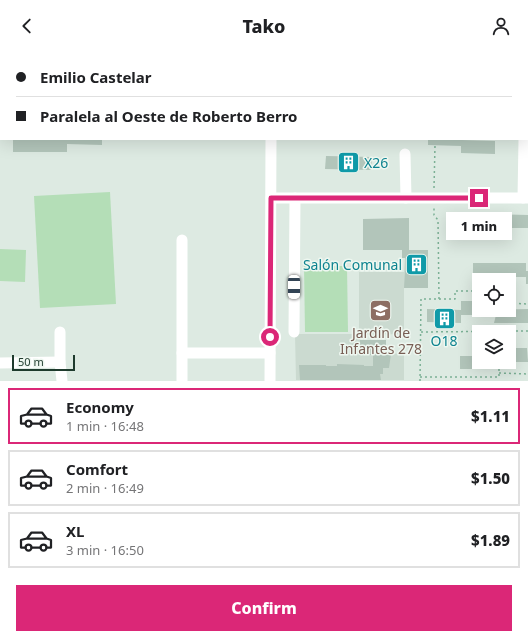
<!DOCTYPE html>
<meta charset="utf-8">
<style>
:root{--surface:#fff;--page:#f2f2f2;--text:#202124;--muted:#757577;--line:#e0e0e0;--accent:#db2777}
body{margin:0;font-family:"Noto Sans",sans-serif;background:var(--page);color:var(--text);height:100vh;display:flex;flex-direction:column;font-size:15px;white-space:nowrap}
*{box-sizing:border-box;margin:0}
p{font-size:13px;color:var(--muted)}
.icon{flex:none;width:22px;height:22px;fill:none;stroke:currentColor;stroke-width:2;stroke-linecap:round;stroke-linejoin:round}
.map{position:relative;height:329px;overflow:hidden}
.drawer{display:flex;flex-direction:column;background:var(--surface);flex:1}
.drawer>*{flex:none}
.guide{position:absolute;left:0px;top:0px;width:528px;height:88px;box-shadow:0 4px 16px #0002;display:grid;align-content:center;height:88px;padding:0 16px;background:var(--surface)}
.fabs{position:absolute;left:472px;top:221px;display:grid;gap:8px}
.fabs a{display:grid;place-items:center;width:44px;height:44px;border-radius:0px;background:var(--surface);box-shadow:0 4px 16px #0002;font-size:20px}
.scale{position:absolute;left:12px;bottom:10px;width:63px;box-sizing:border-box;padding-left:4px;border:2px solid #1e3b2d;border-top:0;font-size:11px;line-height:14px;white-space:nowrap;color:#1e3b2d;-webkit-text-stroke:3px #eef7f0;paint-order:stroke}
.end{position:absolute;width:18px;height:18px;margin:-9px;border:5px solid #db2777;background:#fff;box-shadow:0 0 0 2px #fff}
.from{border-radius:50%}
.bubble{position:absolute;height:28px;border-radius:0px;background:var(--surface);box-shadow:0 4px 16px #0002;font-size:13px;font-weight:800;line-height:28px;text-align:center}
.car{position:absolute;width:12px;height:24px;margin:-12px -6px;border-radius:5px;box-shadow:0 0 3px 1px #0007;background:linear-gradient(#fff 24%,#345 0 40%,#fff 0 76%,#345 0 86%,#fff 0)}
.guide b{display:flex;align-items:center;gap:14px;height:38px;font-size:15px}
.guide b+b{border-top:1px solid var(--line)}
.guide i{width:10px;height:10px;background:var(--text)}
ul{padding:7px 0 0;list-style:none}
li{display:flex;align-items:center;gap:12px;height:56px;margin:0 8px 6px;padding:0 8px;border:2px solid var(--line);border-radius:0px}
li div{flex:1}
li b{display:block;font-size:15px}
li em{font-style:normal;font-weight:800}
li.on{border-color:var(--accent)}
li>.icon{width:36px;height:36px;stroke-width:1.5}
.primary-button{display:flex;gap:8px;margin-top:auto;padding:8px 16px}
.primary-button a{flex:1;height:46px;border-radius:0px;background:var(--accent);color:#fff;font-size:16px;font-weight:800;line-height:46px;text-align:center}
header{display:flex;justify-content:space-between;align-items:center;height:52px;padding:0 16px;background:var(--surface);font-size:18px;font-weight:800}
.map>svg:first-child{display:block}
.built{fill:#cbdad0}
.green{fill:#b4deb7}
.building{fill:#b2c5ba}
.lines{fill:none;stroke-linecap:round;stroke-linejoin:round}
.path{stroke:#7bb095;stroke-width:1.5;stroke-dasharray:2 3;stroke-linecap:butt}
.minor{stroke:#fff;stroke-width:11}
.route{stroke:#db2777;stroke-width:5}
.labels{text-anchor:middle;stroke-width:3;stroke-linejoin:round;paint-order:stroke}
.culture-label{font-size:14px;fill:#0d838f;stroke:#eef7f0;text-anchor:start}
.education-label{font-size:14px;fill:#785e54;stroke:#eef7f0}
</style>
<header><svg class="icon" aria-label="back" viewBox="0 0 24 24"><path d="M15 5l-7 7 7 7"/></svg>Tako<svg class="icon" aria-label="person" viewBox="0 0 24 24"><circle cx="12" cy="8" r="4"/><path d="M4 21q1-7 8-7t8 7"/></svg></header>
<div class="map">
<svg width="528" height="329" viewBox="0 0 528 329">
<rect width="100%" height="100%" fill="#ddeae2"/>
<polygon class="built" points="359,220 404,220 404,282 359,283 360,288 386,288 386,301 404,302 404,328 296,328 295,282 359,282"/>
<g class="green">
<polygon points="110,140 116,252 40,256 34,144"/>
<polygon points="0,197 26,198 25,230 0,229"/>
<polygon points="304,214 347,214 348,280 305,280"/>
</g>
<g class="building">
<polygon points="13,87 102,87 102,93 67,92 67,100 13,100"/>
<polygon points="428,87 495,89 495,102 461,101 461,94 428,93"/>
<polygon points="326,104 372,105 371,118 325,117"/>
<polygon points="495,162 528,163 528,176 495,176 495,183 461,183 461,170 495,170"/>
<polygon points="409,166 409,198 428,198 428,236 404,236 405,206 402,206 402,198 363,198 363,167"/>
<polygon points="473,211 526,211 526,219 528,219 528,232 526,232 526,225 473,225"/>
<polygon points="461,249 479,249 479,258 528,257 528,271 494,271 496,263 461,263 461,271 427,270 427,257 461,258"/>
<polygon points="360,288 386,288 386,301 391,302 389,316 383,316 383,322 380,322 381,328 300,328 299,313 326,313 326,314 337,314 337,312 364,313 364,314 373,314 373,303 360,303"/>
<polygon points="509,296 527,296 528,310 509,310"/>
<polygon points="460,304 479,304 479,310 493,310 493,317 460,317"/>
</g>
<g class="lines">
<g class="path">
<polyline points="369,0 371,1"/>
<polyline points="527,32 528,32"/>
<polyline points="434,136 435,93"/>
<polyline points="439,247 455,247 455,239 479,239"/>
<polyline points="509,251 528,252"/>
<polyline points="421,280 528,279"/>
<polyline points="499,321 528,322"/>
<polyline points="420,325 499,325 499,314"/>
<polyline points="420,329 421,247 439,247 438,168 434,163 434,155"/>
</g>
<g class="minor">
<polyline points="271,0 271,1"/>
<polyline points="405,102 406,146"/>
<polyline points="271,146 528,146"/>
<polyline points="523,146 524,87"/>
<polyline points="182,188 182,301"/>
<polyline points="60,280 60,310 62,329"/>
<polyline points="294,280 295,146"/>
<polyline points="0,311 60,310"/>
<polyline points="182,329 182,301 270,301"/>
<polyline points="270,329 271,87"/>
</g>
</g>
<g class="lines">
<polyline class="route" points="270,285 271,146 479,146"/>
</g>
<defs>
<symbol id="building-square" viewBox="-11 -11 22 22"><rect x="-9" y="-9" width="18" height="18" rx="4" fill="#0f9aa8" stroke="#eef7f0"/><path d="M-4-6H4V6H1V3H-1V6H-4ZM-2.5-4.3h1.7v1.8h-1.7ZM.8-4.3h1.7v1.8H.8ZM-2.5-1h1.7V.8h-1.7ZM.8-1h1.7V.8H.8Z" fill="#fff"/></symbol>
<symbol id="school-square" viewBox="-11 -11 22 22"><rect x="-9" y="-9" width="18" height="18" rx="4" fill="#8d6e63" stroke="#eef7f0"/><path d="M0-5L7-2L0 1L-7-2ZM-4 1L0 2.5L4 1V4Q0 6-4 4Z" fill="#fff"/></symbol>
</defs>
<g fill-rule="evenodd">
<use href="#building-square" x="336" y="98" width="25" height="25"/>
<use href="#building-square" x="404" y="200" width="25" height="25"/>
<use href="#school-square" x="368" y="246" width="25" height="25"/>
<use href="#building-square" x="432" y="254" width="25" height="25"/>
</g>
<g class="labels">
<g class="culture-label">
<text x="364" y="116">X26</text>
<text x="402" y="218" text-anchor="end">Salón Comunal</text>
<text x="444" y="294" text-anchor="middle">O18</text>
</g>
<g class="education-label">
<text x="381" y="286">Jardín de<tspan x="381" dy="16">Infantes 278</tspan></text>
</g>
</g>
</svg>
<div class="fabs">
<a><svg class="icon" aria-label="locate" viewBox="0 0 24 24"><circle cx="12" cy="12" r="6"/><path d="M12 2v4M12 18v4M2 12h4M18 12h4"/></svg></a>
<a><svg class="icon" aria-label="layers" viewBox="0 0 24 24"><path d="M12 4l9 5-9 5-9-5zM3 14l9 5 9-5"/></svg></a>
</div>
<div class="scale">50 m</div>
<i class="end from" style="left:270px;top:285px"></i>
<i class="end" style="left:479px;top:146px"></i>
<div class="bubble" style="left:446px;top:160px;width:66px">1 min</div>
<i class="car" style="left:294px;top:235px;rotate:180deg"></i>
<div class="guide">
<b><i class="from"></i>Emilio Castelar</b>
<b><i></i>Paralela al Oeste de Roberto Berro</b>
</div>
</div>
<section class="drawer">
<ul>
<li class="on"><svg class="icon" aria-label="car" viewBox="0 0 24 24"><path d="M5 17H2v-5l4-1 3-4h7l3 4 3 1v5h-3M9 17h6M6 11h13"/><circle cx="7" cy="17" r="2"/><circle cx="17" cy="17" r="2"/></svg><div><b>Economy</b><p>1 min · 16:48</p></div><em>$1.11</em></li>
<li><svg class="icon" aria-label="car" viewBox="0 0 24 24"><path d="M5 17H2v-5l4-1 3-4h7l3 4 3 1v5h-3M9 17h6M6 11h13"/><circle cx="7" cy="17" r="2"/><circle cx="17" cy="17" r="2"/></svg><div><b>Comfort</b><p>2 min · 16:49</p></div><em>$1.50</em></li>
<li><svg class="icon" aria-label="car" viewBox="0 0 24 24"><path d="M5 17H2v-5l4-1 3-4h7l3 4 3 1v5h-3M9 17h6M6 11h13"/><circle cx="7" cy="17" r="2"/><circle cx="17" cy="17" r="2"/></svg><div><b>XL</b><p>3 min · 16:50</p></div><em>$1.89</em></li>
</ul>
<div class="primary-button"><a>Confirm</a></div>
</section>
